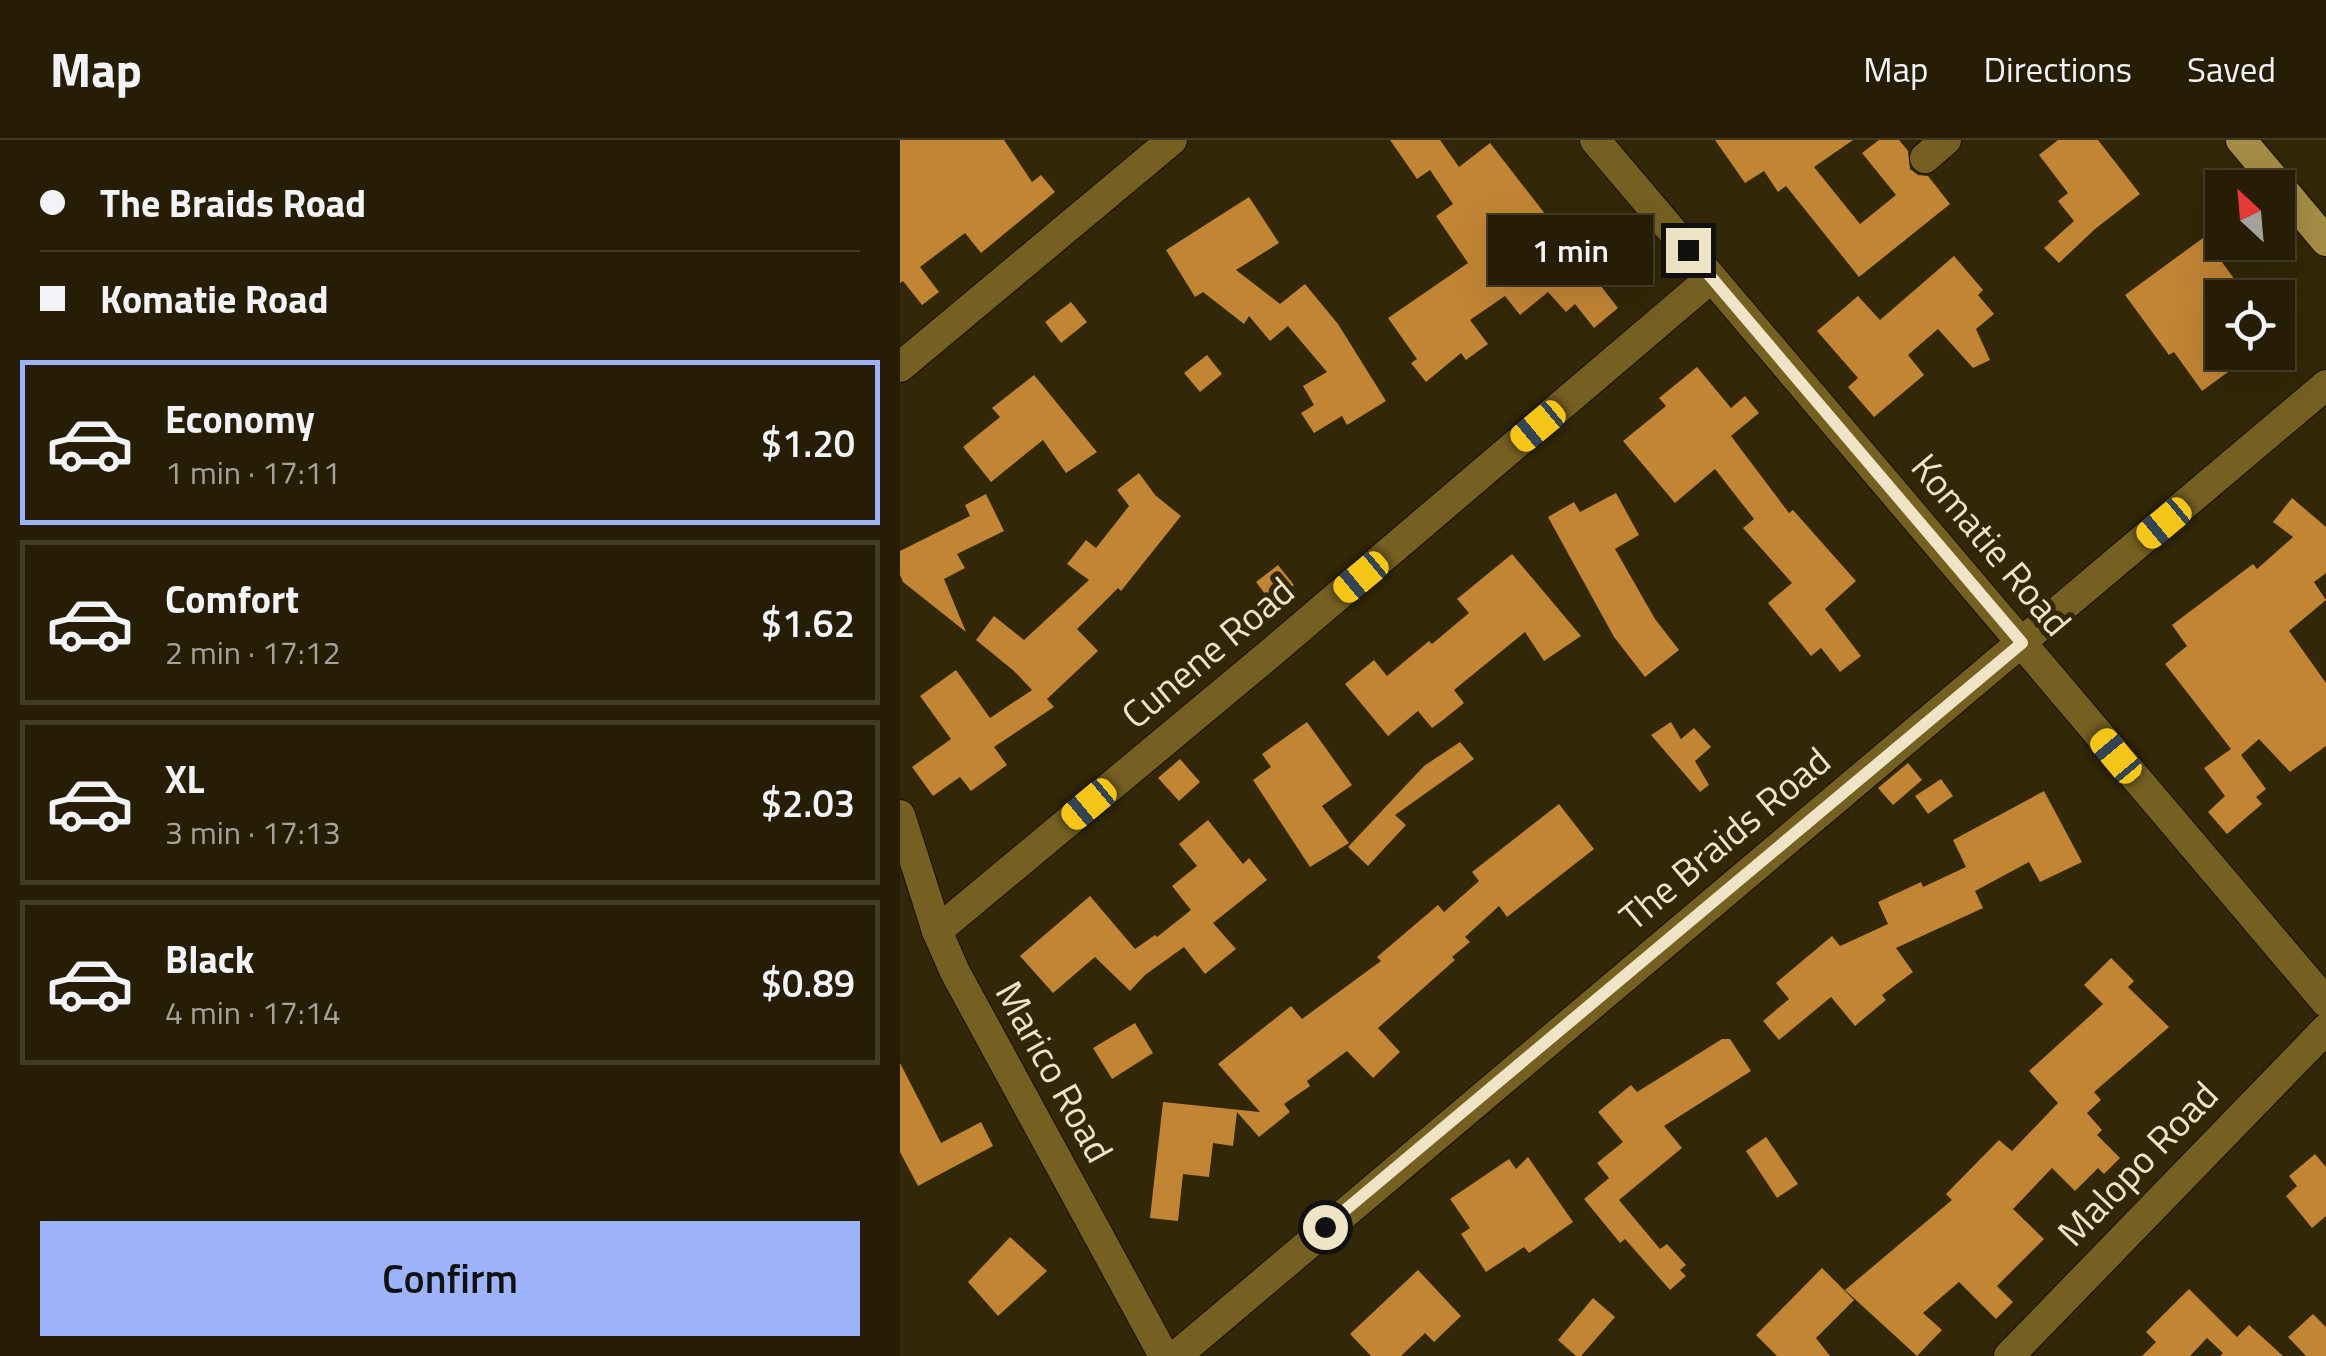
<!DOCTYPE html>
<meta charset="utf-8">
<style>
:root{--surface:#261d04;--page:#322a13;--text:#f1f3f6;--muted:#a4a29a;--line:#423b26;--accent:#9db4fd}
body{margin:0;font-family:"Titillium Web",sans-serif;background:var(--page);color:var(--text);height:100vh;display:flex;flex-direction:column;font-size:38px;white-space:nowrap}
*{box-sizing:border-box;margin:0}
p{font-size:32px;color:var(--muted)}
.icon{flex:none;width:55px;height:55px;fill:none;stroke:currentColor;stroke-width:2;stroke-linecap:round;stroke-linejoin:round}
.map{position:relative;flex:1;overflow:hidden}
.sheet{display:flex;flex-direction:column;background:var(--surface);width:900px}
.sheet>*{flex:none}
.guide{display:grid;align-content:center;height:220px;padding:0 40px;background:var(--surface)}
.needle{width:65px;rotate:334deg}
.buttons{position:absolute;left:1305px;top:30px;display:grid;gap:20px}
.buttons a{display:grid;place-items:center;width:90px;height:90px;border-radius:0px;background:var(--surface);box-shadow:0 10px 40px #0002,0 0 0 2px var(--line);font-size:50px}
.end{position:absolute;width:45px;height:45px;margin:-22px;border:12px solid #efe4c5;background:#111;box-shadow:0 0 0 5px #111}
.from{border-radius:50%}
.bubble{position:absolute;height:70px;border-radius:0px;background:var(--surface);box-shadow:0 10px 40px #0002,0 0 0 2px var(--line);font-size:32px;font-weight:600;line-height:70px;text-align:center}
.car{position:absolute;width:30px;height:60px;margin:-30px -15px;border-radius:12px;box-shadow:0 0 8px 2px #0007;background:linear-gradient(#f5c518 24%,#345 0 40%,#f5c518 0 76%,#345 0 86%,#f5c518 0)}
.guide b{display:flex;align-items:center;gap:35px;height:95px;font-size:38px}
.guide b+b{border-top:2px solid var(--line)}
.guide i{width:25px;height:25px;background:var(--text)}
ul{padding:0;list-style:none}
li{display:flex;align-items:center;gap:30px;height:165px;margin:0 20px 15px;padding:0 20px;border:5px solid var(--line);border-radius:0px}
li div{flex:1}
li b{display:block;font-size:38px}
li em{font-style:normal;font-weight:600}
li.selected{border-color:var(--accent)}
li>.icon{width:90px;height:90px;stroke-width:1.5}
.button{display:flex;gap:20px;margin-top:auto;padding:20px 40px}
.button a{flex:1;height:115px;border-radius:0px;background:var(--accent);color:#111;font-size:40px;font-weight:600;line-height:115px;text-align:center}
header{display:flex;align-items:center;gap:60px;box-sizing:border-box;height:140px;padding:0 50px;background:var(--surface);border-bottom:2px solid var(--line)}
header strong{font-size:48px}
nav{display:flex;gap:55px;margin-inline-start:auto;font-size:35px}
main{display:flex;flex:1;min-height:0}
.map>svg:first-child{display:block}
.building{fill:#c28534}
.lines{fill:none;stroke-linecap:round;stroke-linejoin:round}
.minor-casing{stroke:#171001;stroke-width:32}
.major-casing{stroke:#171001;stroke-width:32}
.minor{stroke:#756022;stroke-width:30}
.major{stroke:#a68d45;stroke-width:30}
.route{stroke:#efe4c5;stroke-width:12}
.labels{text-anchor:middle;stroke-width:10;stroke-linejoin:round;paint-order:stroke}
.street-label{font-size:38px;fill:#efe4c5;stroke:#322706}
</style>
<header>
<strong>Map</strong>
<nav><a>Map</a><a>Directions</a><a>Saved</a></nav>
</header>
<main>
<section class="sheet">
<div class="guide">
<b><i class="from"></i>The Braids Road</b>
<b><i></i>Komatie Road</b>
</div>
<ul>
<li class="selected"><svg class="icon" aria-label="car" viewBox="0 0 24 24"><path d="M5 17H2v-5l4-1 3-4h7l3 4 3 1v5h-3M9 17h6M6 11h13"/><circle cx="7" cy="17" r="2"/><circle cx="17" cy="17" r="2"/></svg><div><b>Economy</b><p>1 min · 17:11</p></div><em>$1.20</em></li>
<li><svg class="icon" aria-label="car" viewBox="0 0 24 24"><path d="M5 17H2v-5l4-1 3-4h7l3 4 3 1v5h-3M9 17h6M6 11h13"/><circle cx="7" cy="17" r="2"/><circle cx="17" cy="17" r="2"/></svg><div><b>Comfort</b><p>2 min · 17:12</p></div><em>$1.62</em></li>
<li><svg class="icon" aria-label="car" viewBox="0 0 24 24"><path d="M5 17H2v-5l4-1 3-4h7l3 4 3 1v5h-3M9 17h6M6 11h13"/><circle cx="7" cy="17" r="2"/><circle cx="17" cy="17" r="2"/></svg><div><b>XL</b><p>3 min · 17:13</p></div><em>$2.03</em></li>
<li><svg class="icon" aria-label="car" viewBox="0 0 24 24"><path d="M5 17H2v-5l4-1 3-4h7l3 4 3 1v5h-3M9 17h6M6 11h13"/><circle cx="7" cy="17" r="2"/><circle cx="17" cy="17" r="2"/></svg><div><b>Black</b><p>4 min · 17:14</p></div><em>$0.89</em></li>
</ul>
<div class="button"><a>Confirm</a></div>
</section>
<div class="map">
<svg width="1426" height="1216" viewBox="0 0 1426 1216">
<rect width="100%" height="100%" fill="#322706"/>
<g class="building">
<polygon points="0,0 104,0 132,42 141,35 155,52 81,113 65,93 20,127 39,152 22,165 3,141 0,143"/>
<polygon points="490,0 540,0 559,27 590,3 718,168 694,188 675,164 666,172 648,152 620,175 605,156 570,180 588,204 566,220 561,213 526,242 511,223 517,219 488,178 568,123 536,76 553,64 530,30 517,39"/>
<polygon points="815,0 953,0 914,27 960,84 996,55 962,13 979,0 999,0 1008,11 1010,29 1018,35 1028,36 1050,64 959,137 886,46 878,52 864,31 845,43"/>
<polygon points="1158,0 1198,0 1240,54 1195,89 1159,123 1144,108 1174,81 1158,61 1168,53 1139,15"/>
<polygon points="349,57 379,103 336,130 380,164 405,144 438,184 486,261 447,285 442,276 414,293 401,273 414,265 403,246 427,232 388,186 370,201 349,176 344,184 303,152 295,157 266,110"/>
<polygon points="1307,95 1323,116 1319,118 1348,158 1322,158 1322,176 1306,188 1335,227 1302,251 1274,212 1269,215 1225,155"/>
<polygon points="1054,116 1083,150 1078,155 1094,174 1076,189 1090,220 1073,228 1038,189 1008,215 1024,235 974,277 948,247 958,238 917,191 958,156 980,180"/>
<polygon points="171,162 187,182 161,203 145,182"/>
<polygon points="307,215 322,234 300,252 284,233"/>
<polygon points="797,227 831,268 845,256 859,273 831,296 889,373 893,370 956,441 925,469 961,516 940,532 921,508 911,516 868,463 892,443 843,388 854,379 815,329 775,363 723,301 766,266 759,258"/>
<polygon points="134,235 197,312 166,333 143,300 91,342 63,307 100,277 92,268"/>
<polygon points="239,333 255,355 281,376 221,451 218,448 177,489 198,511 147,559 154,567 94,607 107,625 71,651 60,637 33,656 12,627 51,599 20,556 56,530 90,578 132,550 114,531 76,500 94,476 124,500 189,440 167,424 186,400 196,408 229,366 217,350"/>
<polygon points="716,353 739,395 715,409 755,479 779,510 745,537 714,497 648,377 674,362 680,372"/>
<polygon points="86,354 104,391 57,414 65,428 44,439 66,492 3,442 0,435 0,411 70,376 65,365"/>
<polygon points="1392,358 1426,387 1426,433 1414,442 1426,460 1389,491 1426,543 1426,606 1390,632 1359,599 1341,615 1366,649 1356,657 1362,664 1327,694 1308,672 1325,656 1304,628 1331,609 1265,524 1287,506 1272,485 1353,424 1357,429 1393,397 1373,382"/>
<polygon points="612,414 681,496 644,521 625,492 554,550 564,563 543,580 532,588 518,571 488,596 445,544 474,520 487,536 529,501 532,504 569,473 557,459"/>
<polygon points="378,425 394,445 371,462 356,442"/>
<polygon points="407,582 452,645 422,666 449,703 410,727 353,640 371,627 362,614"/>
<polygon points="771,582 781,599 794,588 811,607 795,621 809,645 800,652 751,595"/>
<polygon points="560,602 574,619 495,675 506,685 468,726 448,707 524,626"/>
<polygon points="280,619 300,642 279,661 258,638"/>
<polygon points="1008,623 1022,640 993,665 978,648"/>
<polygon points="1041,639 1053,656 1028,674 1015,656"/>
<polygon points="1144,651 1182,722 1140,742 1129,722 1075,751 1083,768 996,808 1013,832 982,855 986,860 955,886 931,857 879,900 863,881 889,859 876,843 932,796 940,806 988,784 978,762 1021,742 1023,747 1066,727 1053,700"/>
<polygon points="659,664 694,709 607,777 599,766 565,797 570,802 552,817 555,820 478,888 500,912 473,938 447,911 407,941 410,946 384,964 390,972 359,997 337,972 333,1006 313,1003 309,1037 283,1034 278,1081 250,1078 263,962 360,972 318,924 391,866 402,879 481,821 477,817 538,765 544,772 579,741 572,732"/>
<polygon points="308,680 343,724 349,718 367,740 313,783 336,809 305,834 284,807 245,835 230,851 195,817 153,853 120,816 190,756 235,809 255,795 257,797 291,770 272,746 297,726 279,704"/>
<polygon points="1211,818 1234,841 1228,847 1269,887 1194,952 1201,960 1187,973 1202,990 1197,995 1220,1018 1204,1034 1198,1028 1175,1051 1152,1028 1113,1069 1144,1099 1097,1146 1113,1162 1096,1179 1059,1142 1023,1173 1042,1190 1017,1216 945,1150 1052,1060 1046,1054 1099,1000 1112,1011 1158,963 1129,931 1203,864 1184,845"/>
<polygon points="235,883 253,913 212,939 193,908"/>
<polygon points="822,899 830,899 851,931 764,986 782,1008 719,1060 760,1109 767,1104 786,1125 780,1130 786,1136 770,1150 725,1099 720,1103 684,1059 709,1038 697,1023 723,1002 698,972 731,945 737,952"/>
<polygon points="0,923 41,1003 81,982 93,1006 18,1046 0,1012"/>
<polygon points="866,997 898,1044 877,1058 846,1011"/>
<polygon points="1415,1014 1426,1027 1426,1076 1412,1088 1386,1056 1397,1046 1389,1036"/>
<polygon points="628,1017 673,1082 629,1113 624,1107 586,1132 561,1094 570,1088 550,1059 609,1019 616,1029"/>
<polygon points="110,1097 147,1131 98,1176 68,1142"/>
<polygon points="922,1128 954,1160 916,1198 930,1216 877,1216 856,1195"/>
<polygon points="518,1130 561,1176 534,1202 525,1193 501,1216 471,1216 450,1194"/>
<polygon points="1289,1149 1337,1197 1349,1185 1383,1216 1320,1216 1323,1213 1307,1198 1290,1216 1242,1216 1256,1202 1246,1192"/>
<polygon points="693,1158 715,1177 681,1216 676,1216 658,1200"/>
<polygon points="1413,1174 1426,1187 1426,1216 1406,1216 1388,1197"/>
</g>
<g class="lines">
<defs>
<g id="minor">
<polyline points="695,0 1426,862"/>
<polyline points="1025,18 1046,0"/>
<polyline points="0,227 272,0"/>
<polyline points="0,675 37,791 55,832 264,1216"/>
<polyline points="37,791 372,512 811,138"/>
<polyline points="276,1216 1426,245"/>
<polyline points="1109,1216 1426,889"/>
</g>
<polyline id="major" points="1341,0 1426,101"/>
</defs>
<use href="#minor" class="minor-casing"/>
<use href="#major" class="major-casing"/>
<use href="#minor" class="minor"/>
<use href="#major" class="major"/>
</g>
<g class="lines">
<polyline class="route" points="425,1087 1122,503 788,110"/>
</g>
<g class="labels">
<g class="street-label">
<text transform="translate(1091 405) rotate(50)" y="13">Komatie Road</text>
<text transform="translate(308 513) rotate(-40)" y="13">Cunene Road</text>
<text transform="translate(825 699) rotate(-40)" y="13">The Braids Road</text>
<text transform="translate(154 932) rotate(61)" y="13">Marico Road</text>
<text transform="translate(1238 1024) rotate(-46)" y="13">Malopo Road</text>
</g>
</g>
</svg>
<div class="buttons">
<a><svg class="needle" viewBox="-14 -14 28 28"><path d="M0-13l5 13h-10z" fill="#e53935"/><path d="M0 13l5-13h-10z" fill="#a4a29a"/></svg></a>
<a><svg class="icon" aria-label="locate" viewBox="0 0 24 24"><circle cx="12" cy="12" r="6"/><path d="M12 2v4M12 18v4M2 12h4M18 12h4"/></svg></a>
</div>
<i class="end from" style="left:425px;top:1087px"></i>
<i class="end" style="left:788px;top:110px"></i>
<div class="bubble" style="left:588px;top:75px;width:165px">1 min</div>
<i class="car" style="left:638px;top:286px;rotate:230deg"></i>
<i class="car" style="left:1264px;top:383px;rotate:230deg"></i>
<i class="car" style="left:461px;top:437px;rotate:230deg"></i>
<i class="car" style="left:1216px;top:616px;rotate:320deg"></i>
<i class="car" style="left:189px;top:664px;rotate:230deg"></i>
</div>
</main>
